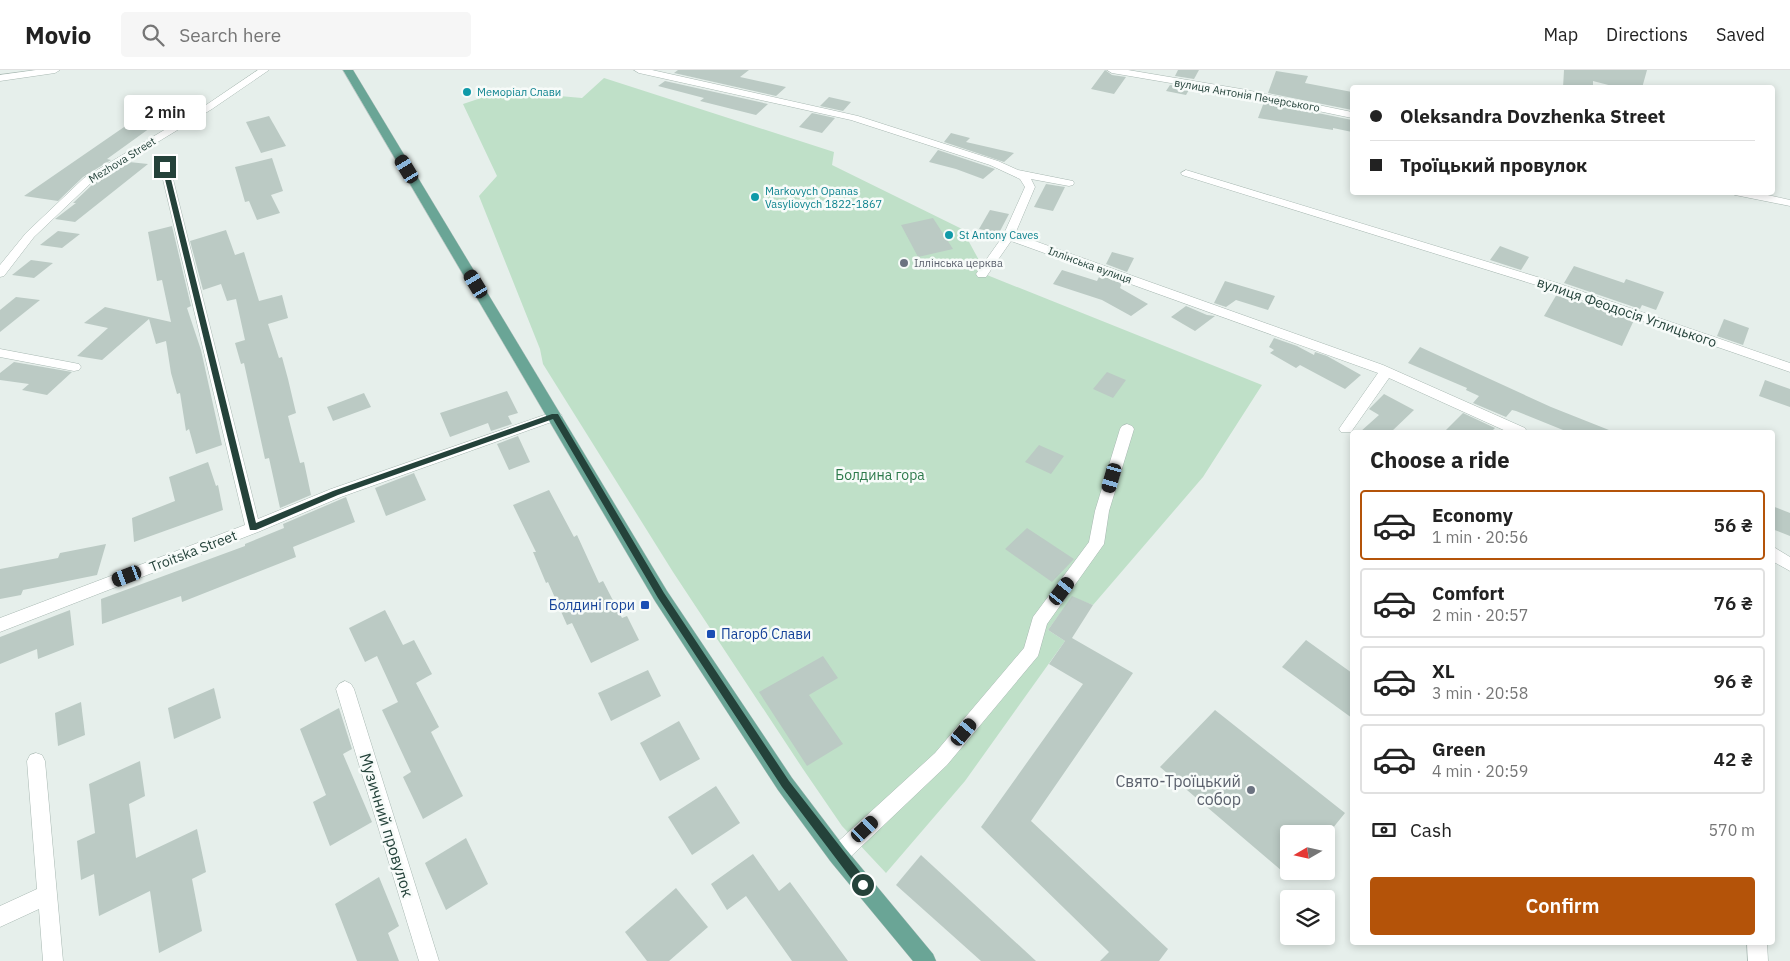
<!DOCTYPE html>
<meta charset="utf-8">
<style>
:root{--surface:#fff;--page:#f6f6f6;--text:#222;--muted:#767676;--line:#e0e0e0;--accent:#b45309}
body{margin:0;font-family:"IBM Plex Sans",sans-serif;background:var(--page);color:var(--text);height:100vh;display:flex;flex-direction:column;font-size:19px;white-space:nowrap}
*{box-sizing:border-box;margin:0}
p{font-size:16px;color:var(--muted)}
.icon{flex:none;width:28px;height:28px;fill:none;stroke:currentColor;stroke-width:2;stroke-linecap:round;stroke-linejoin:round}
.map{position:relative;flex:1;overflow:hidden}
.details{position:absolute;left:1350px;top:360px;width:425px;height:515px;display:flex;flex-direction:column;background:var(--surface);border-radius:5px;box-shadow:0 2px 8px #0003}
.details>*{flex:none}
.hud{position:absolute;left:1350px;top:15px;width:425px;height:110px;border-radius:5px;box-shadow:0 2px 8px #0003;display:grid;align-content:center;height:110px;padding:0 20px;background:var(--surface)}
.needle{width:32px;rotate:261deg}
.fabs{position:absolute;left:1280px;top:755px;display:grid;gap:10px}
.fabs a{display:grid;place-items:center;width:55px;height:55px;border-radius:5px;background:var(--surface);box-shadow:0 2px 8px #0003;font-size:25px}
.end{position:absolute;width:22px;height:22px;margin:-11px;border:6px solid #24423a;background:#fff;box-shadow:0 0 0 2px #fff}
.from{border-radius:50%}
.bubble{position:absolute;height:35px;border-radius:5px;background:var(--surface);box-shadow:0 2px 8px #0003;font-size:16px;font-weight:600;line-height:35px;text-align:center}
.car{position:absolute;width:15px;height:30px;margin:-15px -8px;border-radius:6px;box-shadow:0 0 4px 1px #0007;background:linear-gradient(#222 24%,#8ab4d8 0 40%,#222 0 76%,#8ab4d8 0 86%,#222 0)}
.hud b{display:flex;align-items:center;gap:18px;height:48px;font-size:19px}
.hud b+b{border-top:1px solid var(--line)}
.hud i{width:12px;height:12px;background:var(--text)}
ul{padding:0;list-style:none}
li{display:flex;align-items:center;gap:15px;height:70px;margin:0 10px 8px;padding:0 10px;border:2px solid var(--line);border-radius:5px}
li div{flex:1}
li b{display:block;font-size:19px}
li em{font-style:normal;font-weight:600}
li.active{border-color:var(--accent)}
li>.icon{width:45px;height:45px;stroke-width:1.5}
h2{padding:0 20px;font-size:22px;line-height:60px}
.pay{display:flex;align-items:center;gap:12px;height:55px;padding:0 20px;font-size:19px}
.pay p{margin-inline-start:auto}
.primary-button{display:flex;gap:10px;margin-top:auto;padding:10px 20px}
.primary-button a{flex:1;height:58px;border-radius:5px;background:var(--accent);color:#fff;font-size:20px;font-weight:600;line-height:58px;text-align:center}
header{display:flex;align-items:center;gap:30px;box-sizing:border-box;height:70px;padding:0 25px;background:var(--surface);border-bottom:1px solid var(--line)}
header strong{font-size:24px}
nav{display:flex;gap:28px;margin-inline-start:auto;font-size:18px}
.search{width:350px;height:45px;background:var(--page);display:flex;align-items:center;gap:12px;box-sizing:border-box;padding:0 18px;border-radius:5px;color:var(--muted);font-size:19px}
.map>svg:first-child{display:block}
.green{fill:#bfe0c8}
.building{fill:#bbcac4}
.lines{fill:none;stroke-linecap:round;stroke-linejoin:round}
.minor-casing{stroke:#a8b8b2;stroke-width:1}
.major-casing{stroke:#c2cac8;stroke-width:1}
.minor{fill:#fff;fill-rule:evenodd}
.major{fill:#6aa596;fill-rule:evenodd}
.route{fill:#24423a}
.culture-dot{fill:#0f9aa8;stroke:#f7fbf9;stroke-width:2}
.worship-dot{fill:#6b7280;stroke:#f7fbf9;stroke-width:2}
.transit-dot{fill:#1a4fb4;stroke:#f7fbf9;stroke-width:2}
.labels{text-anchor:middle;stroke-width:5;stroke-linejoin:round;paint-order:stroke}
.far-culture-label{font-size:11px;fill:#0d838f;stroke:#f7fbf9;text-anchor:start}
.far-street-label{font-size:11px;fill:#24423a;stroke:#f7fbf9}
.far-worship-label{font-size:11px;fill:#5b616d;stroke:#f7fbf9;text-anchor:start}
.street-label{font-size:14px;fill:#24423a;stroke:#f7fbf9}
.park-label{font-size:14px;fill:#2d7a4b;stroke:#f7fbf9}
.transit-label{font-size:14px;fill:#164399;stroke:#f7fbf9;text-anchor:end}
.near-worship-label{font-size:16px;fill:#5b616d;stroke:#f7fbf9;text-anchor:end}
.near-street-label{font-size:16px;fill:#24423a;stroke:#f7fbf9}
</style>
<header>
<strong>Movio</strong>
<div class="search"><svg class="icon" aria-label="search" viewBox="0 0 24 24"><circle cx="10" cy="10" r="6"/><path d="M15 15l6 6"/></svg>Search here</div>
<nav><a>Map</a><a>Directions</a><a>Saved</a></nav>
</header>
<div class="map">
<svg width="1790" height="891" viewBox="0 0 1790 891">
<rect width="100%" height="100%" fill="#e6efeb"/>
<polygon class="green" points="604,8 834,82 832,95 962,159 987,205 1262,315 1203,407 1093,535 1072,527 1048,560 1065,571 965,711 886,803 842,756 803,699 673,502 543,294 540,279 479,126 497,106 463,34 502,21 582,28"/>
<g class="building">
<polygon points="678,0 749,0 740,7 786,17 776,26 674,3"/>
<polygon points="1105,0 1112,5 1126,7 1114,24 1091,19"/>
<polygon points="1178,0 1199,0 1194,9 1175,6"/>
<polygon points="1564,0 1647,0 1642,18 1620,18 1593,11 1593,18 1563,18"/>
<polygon points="1276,1 1308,6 1305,13 1352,22 1352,40 1268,23"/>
<polygon points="665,11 768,34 756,45 700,31 704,28 658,16"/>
<polygon points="1170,15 1190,18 1186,25 1166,21"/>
<polygon points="829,27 851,32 843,41 820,36"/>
<polygon points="1264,32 1352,50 1352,62 1333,58 1333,60 1258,48"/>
<polygon points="812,43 835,48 822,63 799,57"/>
<polygon points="269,46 286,76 261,83 246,52"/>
<polygon points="127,55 150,58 107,89 111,90 83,107 58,131 24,126"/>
<polygon points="951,63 970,68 966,72 1014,83 1004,92 944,72"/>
<polygon points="938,80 995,99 983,109 956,99 929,92"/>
<polygon points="272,88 283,121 271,125 280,143 257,150 249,131 245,132 235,97"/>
<polygon points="129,92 148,94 75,152 55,149 76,133 73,133 93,114"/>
<polygon points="1046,114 1065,117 1053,141 1034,137"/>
<polygon points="990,140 1009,144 999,163 979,159"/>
<polygon points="933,148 953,179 918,187 901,155"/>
<polygon points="172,156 191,236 187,238 201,280 222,375 196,384 189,359 186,361 180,323 177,324 171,303 166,271 156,274 149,249 102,290 77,286 108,258 84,253 105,237 171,252 162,210 157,211 148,162"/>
<polygon points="226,160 235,185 244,182 259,231 282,225 288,248 268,254 279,288 282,287 288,309 296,343 288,346 300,393 304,392 311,425 280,438 269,388 265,389 244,293 241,294 235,273 245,270 236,229 227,231 221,214 203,220 190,171"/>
<polygon points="58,161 80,164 62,178 40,175"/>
<polygon points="1500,176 1529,187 1521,200 1490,190"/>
<polygon points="1112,182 1134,188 1127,202 1106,194"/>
<polygon points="31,190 53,193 34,208 12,205"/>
<polygon points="1574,196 1624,213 1626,209 1664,222 1656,240 1642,235 1640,239 1564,213"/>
<polygon points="1062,200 1097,211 1100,205 1122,213 1120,218 1148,234 1131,246 1102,230 1053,214"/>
<polygon points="1225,211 1275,226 1268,240 1236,230 1226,237 1214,233"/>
<polygon points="1557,224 1634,250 1622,276 1544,246"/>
<polygon points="16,227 40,230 0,262 0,240"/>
<polygon points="1186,236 1207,245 1215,246 1195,261 1171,247"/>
<polygon points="1724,249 1749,258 1743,275 1717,266"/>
<polygon points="1274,268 1297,276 1314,285 1315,282 1327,286 1361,305 1345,319 1300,295 1296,298 1270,283 1274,280 1269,277"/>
<polygon points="1420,277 1551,337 1614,362 1568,362 1516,341 1512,340 1506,347 1473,333 1479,326 1466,320 1467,318 1408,293"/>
<polygon points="14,292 72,302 47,325 22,320 29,314 0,310 0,303"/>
<polygon points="1107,302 1126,310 1113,328 1093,319"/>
<polygon points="1765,310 1790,319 1790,337 1759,326"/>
<polygon points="507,321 518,343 508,346 512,354 491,361 488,353 450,367 440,343"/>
<polygon points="364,323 371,337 333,351 327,337"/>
<polygon points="1384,324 1414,340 1391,362 1360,362 1379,345 1369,339"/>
<polygon points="1463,343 1495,358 1491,362 1444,362"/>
<polygon points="518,366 530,392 509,400 497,374"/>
<polygon points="1039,375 1064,386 1051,404 1025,392"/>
<polygon points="208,392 216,416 218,415 223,440 134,472 132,448 175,431 169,407"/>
<polygon points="414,403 426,430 386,446 375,418"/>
<polygon points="549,420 574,467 577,465 599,513 603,511 622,548 627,546 639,570 591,593 572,553 567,555 548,512 546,513 533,482 536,482 513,435"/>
<polygon points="346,427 355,452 293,477 296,487 182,532 181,526 102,554 101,529 245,476 245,474 284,458 283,454"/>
<polygon points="1772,436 1790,443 1790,466 1772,459"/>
<polygon points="1027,458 1074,489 1052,512 1005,479"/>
<polygon points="106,474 97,505 23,520 21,525 0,529 0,499 58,488 60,483"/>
<polygon points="1072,526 1093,535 1072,568 1133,603 1031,751 1168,879 1159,891 1100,891 1109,882 981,757 1083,614 1049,594 1065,571 1048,560"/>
<polygon points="70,540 74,575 38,589 37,579 0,594 0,567"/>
<polygon points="385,540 403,575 414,570 432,604 416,613 439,657 431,662 463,726 423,749 403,707 411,702 382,640 398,632 377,586 365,592 349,558"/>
<polygon points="1306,570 1352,603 1352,648 1282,597"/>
<polygon points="823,586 838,608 809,625 843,674 807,696 759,622"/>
<polygon points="648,600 661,626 611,651 598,623"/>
<polygon points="214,618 221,648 174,669 168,638"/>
<polygon points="81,632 85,665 58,676 55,643"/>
<polygon points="339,638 352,679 343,684 372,752 330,776 313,732 326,725 300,659"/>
<polygon points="1215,640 1345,743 1328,764 1289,764 1289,807 1160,697"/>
<polygon points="679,651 700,689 660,711 640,673"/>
<polygon points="140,691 145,726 129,734 136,788 197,759 206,802 192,809 202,861 159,883 150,821 99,846 94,804 81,810 77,771 95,763 89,714"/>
<polygon points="716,716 740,753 692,785 668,747"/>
<polygon points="466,768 488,814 446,840 425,793"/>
<polygon points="753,784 779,821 790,812 848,891 792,891 746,826 727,840 711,814"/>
<polygon points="921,785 1036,891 981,891 896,815"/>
<polygon points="379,807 399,856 388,863 399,891 357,891 335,834"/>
<polygon points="676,818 708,857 669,891 647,891 625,862"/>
</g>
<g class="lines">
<defs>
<g id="minor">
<polygon points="36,0 60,0 55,3 0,11 0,5"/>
<polygon points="258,0 269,0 212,39 92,112 34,167 4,206 0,207 0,195 26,163 84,108 206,35"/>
<polygon points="634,0 652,0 858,46 998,91 1018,100 1073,111 1074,113 1073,115 1069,116 1031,109 1035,117 1015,164 1383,295 1525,358 1527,362 1508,362 1389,308 1351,362 1341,362 1339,359 1341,356 1378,303 1011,171 986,207 978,207 976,204 1003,166 1025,117 1020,109 990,95 851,50 639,3"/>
<polygon points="1107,0 1128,0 1241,19 1352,42 1352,48 1241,25 1112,3"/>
<polygon points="165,94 170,97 258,449 331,419 550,343 560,343 562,346 560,349 341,427 258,462 0,562 0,548 245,455 160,97"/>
<polygon points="1186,100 1557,213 1790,293 1790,302 1549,219 1182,105 1181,103"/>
<polygon points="1730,122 1754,122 1790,130 1790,136 1735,125"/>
<polygon points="0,279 74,293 79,294 81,297 79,300 74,301 0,287"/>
<polygon points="1127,354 1132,356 1134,359 1109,441 1104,474 1047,554 1038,586 947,695 845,792 838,795 831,792 828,785 831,778 935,683 1024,578 1033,547 1089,472 1095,441 1120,359 1122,356"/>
<polygon points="1772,476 1790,487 1790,501 1772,491"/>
<polygon points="345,611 351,614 354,619 439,891 419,891 336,619 339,614"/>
<polygon points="36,683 42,685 45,691 63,891 43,891 39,839 0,857 0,836 37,819 27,691 30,685"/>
<polygon points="1747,872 1767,872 1768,891 1748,891"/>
</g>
<polygon id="major" points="343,0 353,0 667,521 792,708 845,778 933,884 936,891 913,891 831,792 778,720 655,531"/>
</defs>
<use href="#minor" class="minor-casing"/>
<use href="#major" class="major-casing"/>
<use href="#minor" class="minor"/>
<use href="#major" class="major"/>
</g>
<polygon class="route" points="165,95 168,97 256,453 333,421 552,344 558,344 664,523 789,711 867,811 869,815 867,819 863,821 859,819 782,717 658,528 553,349 338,425 256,460 250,460 162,97"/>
<g class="culture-dot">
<circle cx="467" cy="22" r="5"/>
<circle cx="755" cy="127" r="5"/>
<circle cx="949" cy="165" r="5"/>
</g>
<g class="worship-dot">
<circle cx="904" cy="193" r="5"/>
<circle cx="1251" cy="720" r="5"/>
</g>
<g class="transit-dot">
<rect x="640" y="530" width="10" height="10" rx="2.5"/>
<rect x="706" y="559" width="10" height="10" rx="2.5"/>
</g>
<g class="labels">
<g class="far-culture-label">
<text x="477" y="26">Меморіал Слави</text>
<text x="765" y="125">Markovych Opanas<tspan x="765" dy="13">Vasyliovych 1822-1867</tspan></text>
<text x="959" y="169">St Antony Caves</text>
</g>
<g class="far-street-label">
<text transform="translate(1247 25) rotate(10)" y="4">вулиця Антонія Печерського</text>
<text transform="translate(122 90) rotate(-32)" y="4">Mezhova Street</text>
<text transform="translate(1090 195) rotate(20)" y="4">Іллінська вулиця</text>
</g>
<g class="far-worship-label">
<text x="914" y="197">Іллінська церква</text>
</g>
<g class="street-label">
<text transform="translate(1627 242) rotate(19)" y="5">вулиця Феодосія Углицького</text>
<text transform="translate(193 481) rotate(-21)" y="5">Troitska Street</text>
</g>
<g class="park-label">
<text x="880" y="410">Болдина гора</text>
</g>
<g class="transit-label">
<text x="635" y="540">Болдині гори</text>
<text x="721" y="569" text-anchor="start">Пагорб Слави</text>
</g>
<g class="near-worship-label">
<text x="1241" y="717">Свято-Троїцький<tspan x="1241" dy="18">собор</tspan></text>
</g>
<g class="near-street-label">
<text transform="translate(387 755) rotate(73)" y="6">Музичний провулок</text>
</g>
</g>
</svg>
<div class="fabs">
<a><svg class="needle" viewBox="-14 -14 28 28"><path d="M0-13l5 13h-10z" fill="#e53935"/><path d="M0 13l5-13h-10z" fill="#767676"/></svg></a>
<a><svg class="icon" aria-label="layers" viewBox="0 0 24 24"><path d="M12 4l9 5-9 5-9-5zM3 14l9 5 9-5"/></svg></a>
</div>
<i class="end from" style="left:863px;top:815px"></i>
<i class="end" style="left:165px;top:97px"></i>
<div class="bubble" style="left:124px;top:25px;width:82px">2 min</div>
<i class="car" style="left:407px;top:99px;rotate:329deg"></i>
<i class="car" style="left:476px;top:214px;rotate:329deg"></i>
<i class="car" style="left:1112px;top:408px;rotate:196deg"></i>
<i class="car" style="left:127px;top:506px;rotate:249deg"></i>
<i class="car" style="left:1062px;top:521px;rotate:37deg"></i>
<i class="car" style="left:964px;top:662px;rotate:40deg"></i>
<i class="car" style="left:865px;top:759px;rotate:47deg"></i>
<div class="hud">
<b><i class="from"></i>Oleksandra Dovzhenka Street</b>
<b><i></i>Троїцький провулок</b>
</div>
<section class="details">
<h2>Choose a ride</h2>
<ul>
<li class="active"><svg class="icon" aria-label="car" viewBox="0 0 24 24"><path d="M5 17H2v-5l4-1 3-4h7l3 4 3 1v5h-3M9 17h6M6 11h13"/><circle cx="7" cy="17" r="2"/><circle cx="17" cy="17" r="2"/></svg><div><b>Economy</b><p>1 min · 20:56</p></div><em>56 ₴</em></li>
<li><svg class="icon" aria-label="car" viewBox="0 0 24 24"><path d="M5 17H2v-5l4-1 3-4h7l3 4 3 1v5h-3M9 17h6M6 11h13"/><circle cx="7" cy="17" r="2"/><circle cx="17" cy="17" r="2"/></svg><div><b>Comfort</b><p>2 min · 20:57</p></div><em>76 ₴</em></li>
<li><svg class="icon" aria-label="car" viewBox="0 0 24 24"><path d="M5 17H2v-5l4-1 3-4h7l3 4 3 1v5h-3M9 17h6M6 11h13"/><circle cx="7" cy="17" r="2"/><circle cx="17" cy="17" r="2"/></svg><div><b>XL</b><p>3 min · 20:58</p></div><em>96 ₴</em></li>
<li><svg class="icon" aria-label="car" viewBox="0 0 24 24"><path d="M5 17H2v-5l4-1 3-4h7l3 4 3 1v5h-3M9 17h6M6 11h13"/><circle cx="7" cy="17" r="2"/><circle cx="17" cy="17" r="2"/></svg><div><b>Green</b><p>4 min · 20:59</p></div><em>42 ₴</em></li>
</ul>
<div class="pay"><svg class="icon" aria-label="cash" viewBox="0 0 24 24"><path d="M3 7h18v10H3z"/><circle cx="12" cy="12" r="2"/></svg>Cash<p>570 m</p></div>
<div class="primary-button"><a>Confirm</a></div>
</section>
</div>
